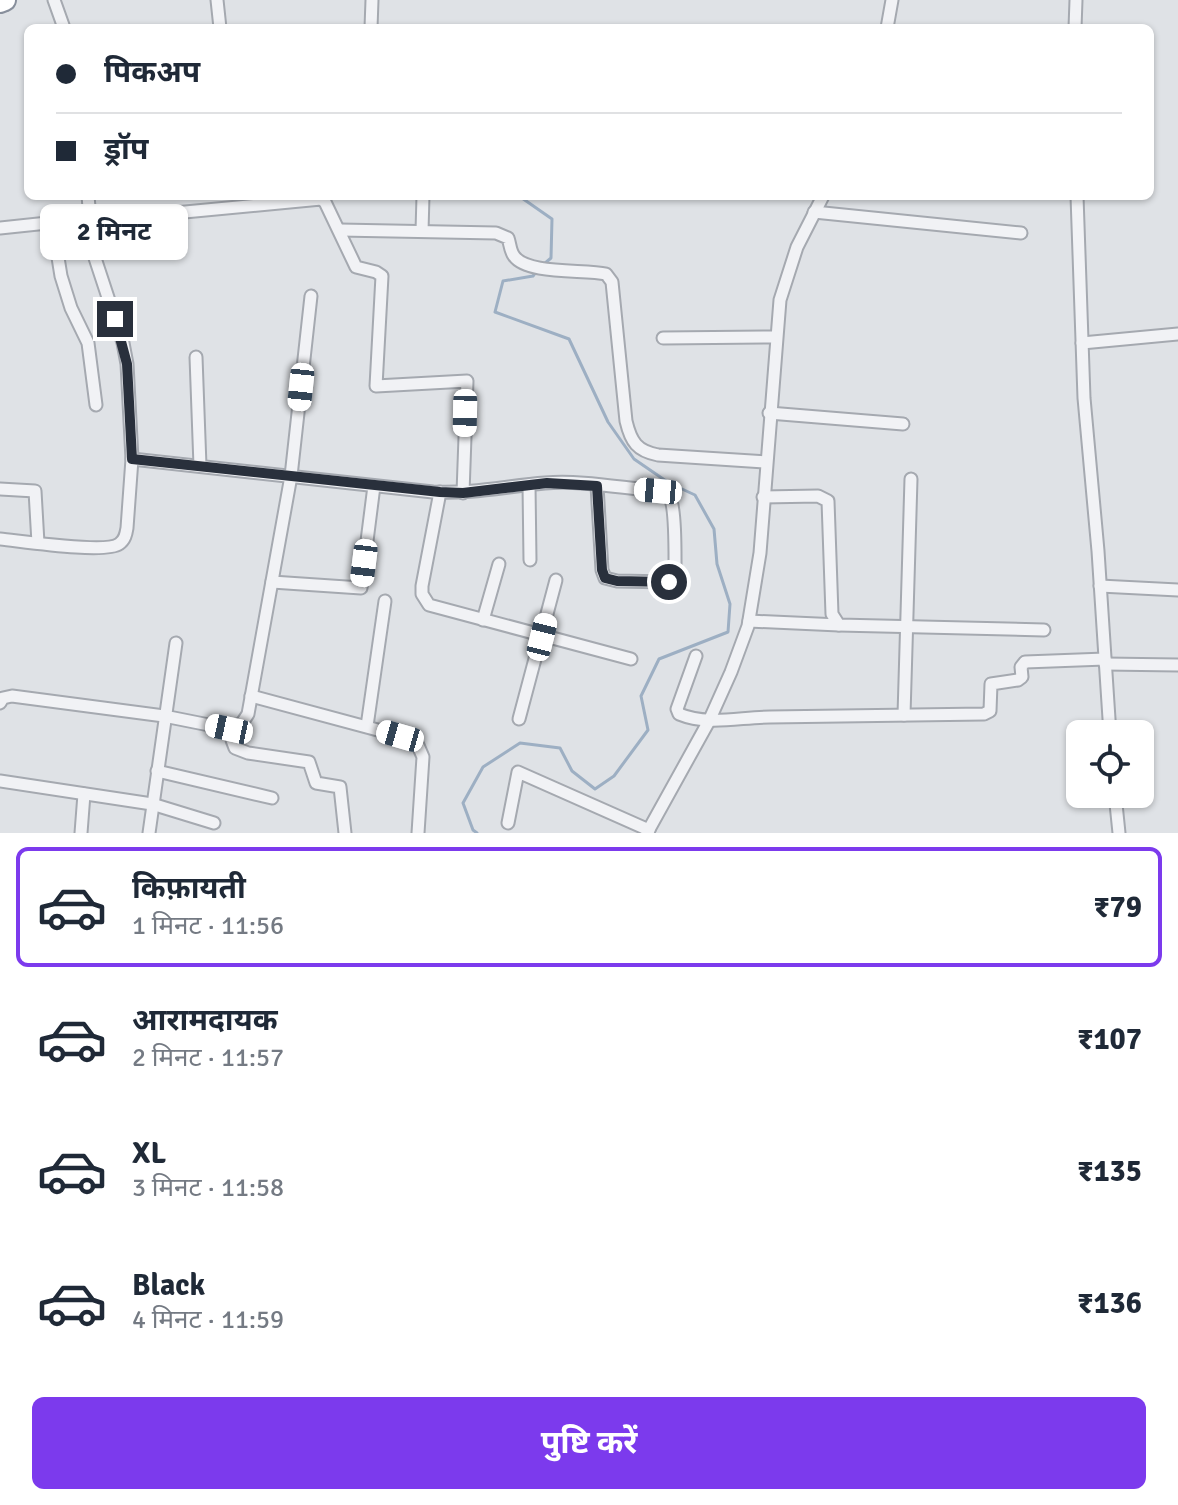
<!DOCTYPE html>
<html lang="hi">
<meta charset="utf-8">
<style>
:root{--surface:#fff;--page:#f2f2f3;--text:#1f2937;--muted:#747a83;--line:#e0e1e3;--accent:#7c3aed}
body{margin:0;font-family:Signika,"Noto Sans Devanagari",sans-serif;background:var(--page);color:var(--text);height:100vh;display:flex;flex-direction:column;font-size:30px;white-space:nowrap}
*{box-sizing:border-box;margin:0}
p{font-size:26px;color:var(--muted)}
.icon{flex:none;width:44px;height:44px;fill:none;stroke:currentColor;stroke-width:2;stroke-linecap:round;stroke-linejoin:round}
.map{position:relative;height:833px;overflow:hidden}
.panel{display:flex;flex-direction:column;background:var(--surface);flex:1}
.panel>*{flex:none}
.top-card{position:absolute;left:24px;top:24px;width:1130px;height:176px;border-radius:12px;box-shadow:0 2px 6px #0004;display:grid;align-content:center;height:176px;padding:0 32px;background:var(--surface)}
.tools{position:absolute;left:1066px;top:720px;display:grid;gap:16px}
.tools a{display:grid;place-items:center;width:88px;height:88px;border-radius:12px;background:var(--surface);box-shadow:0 2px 6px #0004;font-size:40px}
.end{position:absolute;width:36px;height:36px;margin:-18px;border:10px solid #29303c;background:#fff;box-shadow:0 0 0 4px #fff}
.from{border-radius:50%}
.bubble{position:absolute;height:56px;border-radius:12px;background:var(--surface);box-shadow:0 2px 6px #0004;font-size:26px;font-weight:700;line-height:56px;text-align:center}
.car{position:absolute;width:24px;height:48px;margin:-24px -12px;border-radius:10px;box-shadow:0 0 6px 2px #0007;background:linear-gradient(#fff 24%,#345 0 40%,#fff 0 76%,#345 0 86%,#fff 0)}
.top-card b{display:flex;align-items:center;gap:28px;height:76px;font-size:30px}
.top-card b+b{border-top:2px solid var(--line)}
.top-card i{width:20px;height:20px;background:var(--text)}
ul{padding:14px 0 0;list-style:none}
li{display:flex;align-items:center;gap:24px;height:120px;margin:0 16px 12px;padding:0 16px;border:4px solid transparent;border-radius:12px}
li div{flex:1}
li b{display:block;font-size:30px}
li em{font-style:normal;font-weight:700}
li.current{border-color:var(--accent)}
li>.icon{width:72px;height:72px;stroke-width:1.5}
.action{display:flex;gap:16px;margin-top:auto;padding:16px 32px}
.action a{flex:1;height:92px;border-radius:12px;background:var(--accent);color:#fff;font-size:32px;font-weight:700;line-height:92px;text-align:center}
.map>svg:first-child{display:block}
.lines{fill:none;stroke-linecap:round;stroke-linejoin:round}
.stream{stroke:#9dafc3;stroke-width:3}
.street-casing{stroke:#a5a9b0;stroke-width:15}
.highway-casing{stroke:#888f9c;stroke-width:24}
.street{stroke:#f1f2f5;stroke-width:11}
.highway{stroke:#fff;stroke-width:20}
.route{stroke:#29303c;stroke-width:10}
</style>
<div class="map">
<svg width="1178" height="833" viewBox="0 0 1178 833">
<rect width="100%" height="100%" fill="#dfe2e6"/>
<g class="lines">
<g class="stream">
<polyline points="519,196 552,219 551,258 544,264"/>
<polyline points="477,833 473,830 463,803 483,767 520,743 560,748 572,771 595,789 614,776 648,730 641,696 659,659 728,632 730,604 717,564 714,529 695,495 669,483 634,459 608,422 569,339 495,312 503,281 533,276 536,272"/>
</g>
<defs>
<g id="street">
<polyline points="54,0 64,28"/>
<polyline points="217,0 220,28"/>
<polyline points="371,28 372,0"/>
<polyline points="887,28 892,0"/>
<polyline points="1075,28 1076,0"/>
<path d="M 88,196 L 93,252 L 123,343 L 127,364 L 132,459 L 433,492 C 472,494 507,486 545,483 C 582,480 621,488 658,491 C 663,492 666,492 669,496 C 676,505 675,560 675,574 L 669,582 L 617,581 L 605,578 L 602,570 L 597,486"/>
<polyline points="1077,196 1084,398 1098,551 1110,734"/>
<polyline points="814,212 1021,233"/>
<polyline points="0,228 57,222"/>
<path d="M 340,230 L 496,233 L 508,238 C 510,243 510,251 514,256 C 527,275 585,269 606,274 L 612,282 L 626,421 C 631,442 637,451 658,455 L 766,462"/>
<polyline points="422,231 423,196"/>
<polyline points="663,338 776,337"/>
<polyline points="1082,343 1178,334"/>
<polyline points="196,357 200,466"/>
<polyline points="96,405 88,343 71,308 61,276 55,239 59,226 90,221 321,199 325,202 356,267 376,272 382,276 376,386 467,381 463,493"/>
<polyline points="769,413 903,424"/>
<polyline points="529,485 530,560"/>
<polyline points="0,489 35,491 38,543"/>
<polyline points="440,492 422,586 422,594 429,605 631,659"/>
<polyline points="763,497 818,496 828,501 832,614 839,625 1044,630"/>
<path d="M 0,539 C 21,541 105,554 119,544 C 125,540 126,534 127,528 L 132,459"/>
<polyline points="272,582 361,588 374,486"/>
<polyline points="1100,586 1178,590"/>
<polyline points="483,620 499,564"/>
<polyline points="749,621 839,625"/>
<path d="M 696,656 L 677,709 L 679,714 C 708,726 740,717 770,717 C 841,716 913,715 984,714 L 990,711 L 991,684 L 1018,680 L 1022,677 L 1021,667 L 1025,662 L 1105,659"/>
<polyline points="1105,664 1178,665"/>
<polyline points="251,696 400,736 417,743 423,757 418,833"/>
<polyline points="0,703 3,698 12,696 164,716 229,729 242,723 248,714 291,476 311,296"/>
<polyline points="904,715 911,479"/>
<polyline points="519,719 556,580"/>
<polyline points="367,726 385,601"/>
<polyline points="236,727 232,740 235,748 248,753 309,762 316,783 340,787 345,833"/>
<polyline points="157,771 272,798"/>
<polyline points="0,781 152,804 214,823"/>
<polyline points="1115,794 1119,833"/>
<polyline points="508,823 518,772 649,830"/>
<polyline points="81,833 84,794"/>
<polyline points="149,833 176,643"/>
<polyline points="647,833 709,721 731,672 748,626 760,553 780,300 797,247 823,196"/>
</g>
<polyline id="highway" points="0,2 5,0"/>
</defs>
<use href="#street" class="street-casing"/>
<use href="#highway" class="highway-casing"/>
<use href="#street" class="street"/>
<use href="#highway" class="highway"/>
</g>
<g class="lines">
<polyline class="route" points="115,319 127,364 132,459 440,492 463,493 547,483 597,486 602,570 605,578 617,581 669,582"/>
</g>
</svg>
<div class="tools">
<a><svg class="icon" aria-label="locate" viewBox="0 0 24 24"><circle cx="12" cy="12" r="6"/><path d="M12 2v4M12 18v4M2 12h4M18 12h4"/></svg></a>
</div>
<i class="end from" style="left:669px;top:582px"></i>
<i class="end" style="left:115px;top:319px"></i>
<div class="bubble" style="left:40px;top:204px;width:148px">2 मिनट</div>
<i class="car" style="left:301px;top:387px;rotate:186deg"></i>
<i class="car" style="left:465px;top:413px;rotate:181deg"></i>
<i class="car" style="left:658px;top:491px;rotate:275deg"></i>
<i class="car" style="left:364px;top:563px;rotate:187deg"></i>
<i class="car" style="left:542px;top:637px;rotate:14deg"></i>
<i class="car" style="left:229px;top:729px;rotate:282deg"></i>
<i class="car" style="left:400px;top:736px;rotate:286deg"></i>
<div class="top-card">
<b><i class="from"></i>पिकअप</b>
<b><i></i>ड्रॉप</b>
</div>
</div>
<section class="panel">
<ul>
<li class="current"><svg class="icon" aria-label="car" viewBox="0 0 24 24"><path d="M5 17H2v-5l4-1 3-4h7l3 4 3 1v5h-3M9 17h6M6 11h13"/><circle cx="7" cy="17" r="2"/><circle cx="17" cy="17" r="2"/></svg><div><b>किफ़ायती</b><p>1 मिनट · 11:56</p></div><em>₹79</em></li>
<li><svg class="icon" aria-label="car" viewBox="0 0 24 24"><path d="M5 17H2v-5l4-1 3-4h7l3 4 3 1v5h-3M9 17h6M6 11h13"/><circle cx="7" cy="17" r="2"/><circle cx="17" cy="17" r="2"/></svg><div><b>आरामदायक</b><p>2 मिनट · 11:57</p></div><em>₹107</em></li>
<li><svg class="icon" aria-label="car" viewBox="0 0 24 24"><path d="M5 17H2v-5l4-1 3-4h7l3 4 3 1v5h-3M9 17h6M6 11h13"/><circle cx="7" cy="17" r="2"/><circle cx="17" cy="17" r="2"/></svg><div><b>XL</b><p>3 मिनट · 11:58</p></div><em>₹135</em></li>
<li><svg class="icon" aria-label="car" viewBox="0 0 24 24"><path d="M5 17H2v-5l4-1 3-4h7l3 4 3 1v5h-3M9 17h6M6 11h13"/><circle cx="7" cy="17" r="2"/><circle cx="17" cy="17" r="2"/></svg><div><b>Black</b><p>4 मिनट · 11:59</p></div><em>₹136</em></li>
</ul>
<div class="action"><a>पुष्टि करें</a></div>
</section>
